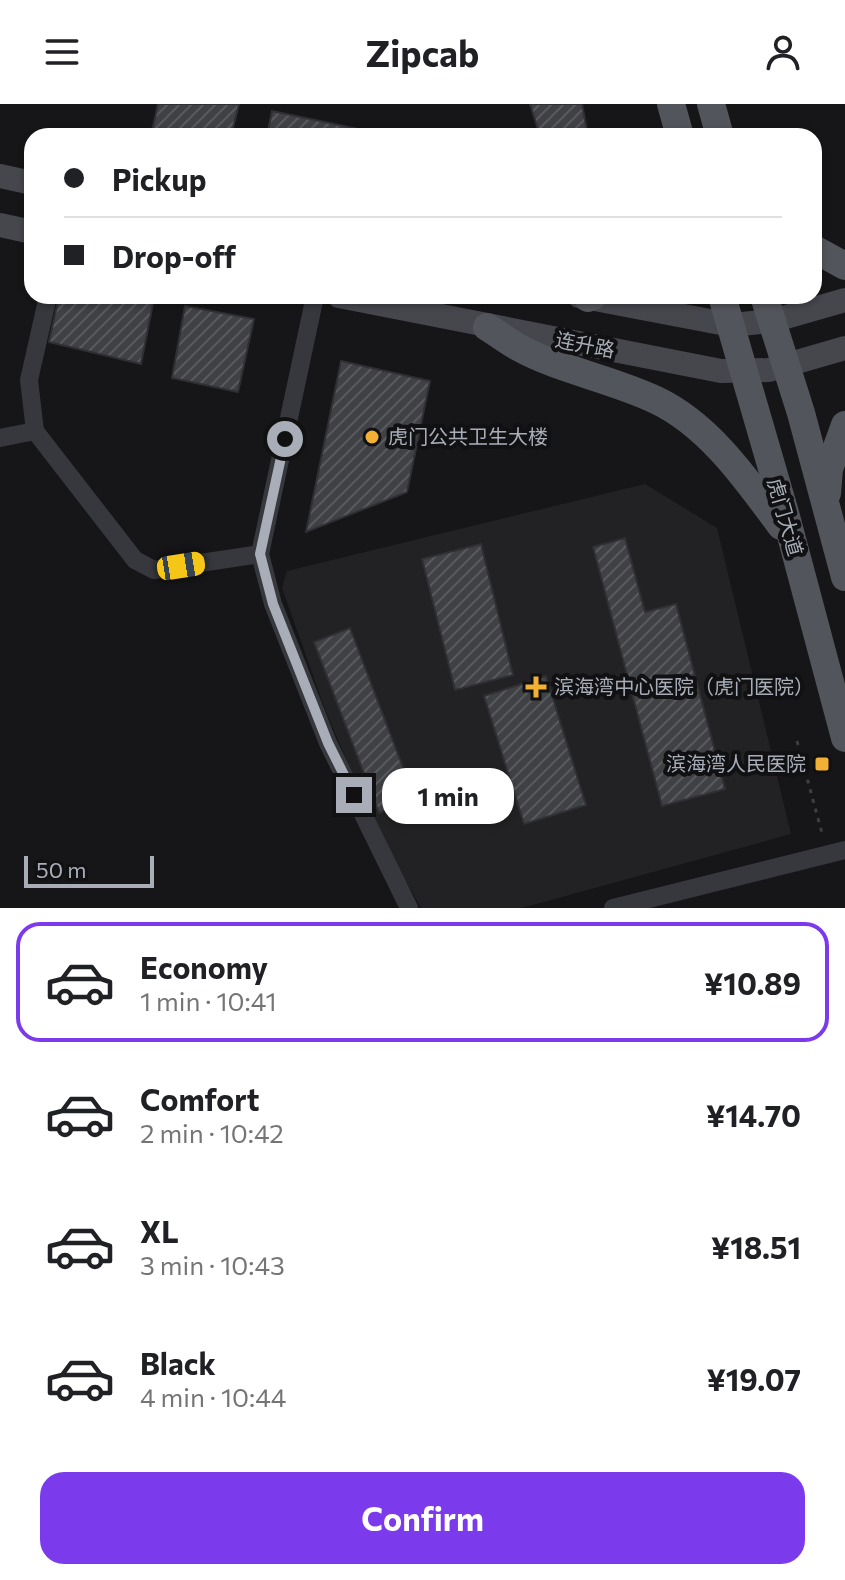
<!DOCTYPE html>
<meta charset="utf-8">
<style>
:root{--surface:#fff;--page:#f6f6f6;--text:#202124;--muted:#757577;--line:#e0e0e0;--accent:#7c3aed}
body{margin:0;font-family:Commissioner,"Noto Sans SC",sans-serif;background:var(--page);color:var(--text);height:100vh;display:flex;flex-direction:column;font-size:30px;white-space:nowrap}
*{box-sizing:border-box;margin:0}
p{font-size:26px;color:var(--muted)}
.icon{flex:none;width:44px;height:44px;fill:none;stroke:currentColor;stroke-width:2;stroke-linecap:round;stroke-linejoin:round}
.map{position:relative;height:804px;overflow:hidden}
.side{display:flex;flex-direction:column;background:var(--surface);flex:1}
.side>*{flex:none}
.guide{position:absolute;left:24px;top:24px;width:798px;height:176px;border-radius:24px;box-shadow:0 2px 6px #0004;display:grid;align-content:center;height:176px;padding:0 40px;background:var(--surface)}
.scale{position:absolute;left:24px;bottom:20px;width:130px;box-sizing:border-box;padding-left:8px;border:4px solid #a8adb8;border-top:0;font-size:22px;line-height:28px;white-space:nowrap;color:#a8adb8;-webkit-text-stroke:6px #111113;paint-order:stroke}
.end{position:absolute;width:36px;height:36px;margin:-18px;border:10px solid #a8adb8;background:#111;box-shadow:0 0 0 4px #111}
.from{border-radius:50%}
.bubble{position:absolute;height:56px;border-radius:24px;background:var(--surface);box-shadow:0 2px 6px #0004;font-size:26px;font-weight:700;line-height:56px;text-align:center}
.car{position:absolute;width:24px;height:48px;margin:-24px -12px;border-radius:10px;box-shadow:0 0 6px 2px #0007;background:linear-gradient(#f5c518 24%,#345 0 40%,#f5c518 0 76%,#345 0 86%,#f5c518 0)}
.guide b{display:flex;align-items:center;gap:28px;height:76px;font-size:30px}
.guide b+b{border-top:2px solid var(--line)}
.guide i{width:20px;height:20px;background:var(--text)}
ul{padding:14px 0 0;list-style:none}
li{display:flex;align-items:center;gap:24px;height:120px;margin:0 16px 12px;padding:0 24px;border:4px solid transparent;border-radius:24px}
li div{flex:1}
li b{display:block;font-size:30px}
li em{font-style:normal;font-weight:700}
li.selected{border-color:var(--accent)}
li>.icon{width:72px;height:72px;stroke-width:1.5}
.action{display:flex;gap:16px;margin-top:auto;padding:16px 40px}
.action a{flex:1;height:92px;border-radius:24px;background:var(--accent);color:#fff;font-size:32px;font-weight:700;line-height:92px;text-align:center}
header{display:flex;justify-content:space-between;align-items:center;height:104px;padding:0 40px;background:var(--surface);font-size:36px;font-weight:700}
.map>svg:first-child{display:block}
.built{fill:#222225}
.building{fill:url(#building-hatch);stroke:#303034;stroke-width:2}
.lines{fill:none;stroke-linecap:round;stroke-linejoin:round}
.path{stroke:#3d3f44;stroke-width:3;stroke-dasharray:4 6;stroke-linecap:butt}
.minor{stroke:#37383d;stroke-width:18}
.secondary{stroke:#45474d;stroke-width:24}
.primary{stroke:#53555c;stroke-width:28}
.route{stroke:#a8adb8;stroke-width:10}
.poi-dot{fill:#f2b134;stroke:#111113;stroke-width:3}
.labels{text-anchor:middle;stroke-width:8;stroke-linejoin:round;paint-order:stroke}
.street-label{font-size:20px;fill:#a8adb8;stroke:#111113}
.poi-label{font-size:20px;fill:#a8adb8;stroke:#111113;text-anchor:start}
</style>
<header><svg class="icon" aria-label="menu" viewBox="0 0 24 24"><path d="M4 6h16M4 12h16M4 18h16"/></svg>Zipcab<svg class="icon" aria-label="person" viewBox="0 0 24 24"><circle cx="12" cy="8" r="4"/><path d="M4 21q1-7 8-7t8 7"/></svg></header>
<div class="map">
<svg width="845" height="804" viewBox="0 0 845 804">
<defs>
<pattern id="building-hatch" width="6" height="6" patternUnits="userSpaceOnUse" patternTransform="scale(2)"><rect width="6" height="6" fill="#404145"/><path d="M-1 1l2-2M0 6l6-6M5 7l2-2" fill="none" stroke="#595a5e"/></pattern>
</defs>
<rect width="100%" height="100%" fill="#161618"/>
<polygon class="built" points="645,380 717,424 791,730 522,804 421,804 377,726 326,608 282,484 287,467"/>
<g class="building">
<polygon points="158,0 239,0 231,32 151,32"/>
<polygon points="530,0 582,0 588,32 540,32"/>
<polygon points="272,7 363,26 361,32 267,32"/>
<polygon points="59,192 121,192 153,199 141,260 49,238"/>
<polygon points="185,202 254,215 238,288 172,274"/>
<polygon points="341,257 430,277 407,388 306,428"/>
<polygon points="625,434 645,508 676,500 725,685 662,702 593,443"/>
<polygon points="481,440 513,571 455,586 422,455"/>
<polygon points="350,524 415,695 379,709 314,538"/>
<polygon points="546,572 586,701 524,720 484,592"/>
</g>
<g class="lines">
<polyline class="path" points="797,637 823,733"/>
<g class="minor">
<polyline points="48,192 29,276 35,327 135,456 154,466 260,450"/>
<polyline points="315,192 260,450 273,500 328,639 409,804"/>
<polyline points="0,334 35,327"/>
<polyline points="613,804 845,746"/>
</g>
<g class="secondary">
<polyline points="0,72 32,79"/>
<polyline points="0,121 32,128"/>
<polyline points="339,192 721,267 769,266 845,244"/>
<polyline points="579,192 731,221 772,217 845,196"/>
</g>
<g class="primary">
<polyline points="671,0 680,32"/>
<polyline points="711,0 720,32"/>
<polyline points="814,145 845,162"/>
<polyline points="722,192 785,409 845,634"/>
<polyline points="764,192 801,309 845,473"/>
<polyline points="588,194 593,192"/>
<path d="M 487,223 C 497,229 507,237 518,243 C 559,266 612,275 656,296 C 709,321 747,376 781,422"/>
<polyline points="827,389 829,365 845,321"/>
</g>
</g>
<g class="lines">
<polyline class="route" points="285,335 260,450 273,500 328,639 354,691"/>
</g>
<g class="poi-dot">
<circle cx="372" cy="333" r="8"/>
<path d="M532 571h8v8h8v8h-8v8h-8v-8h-8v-8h8z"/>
<rect x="814" y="652" width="16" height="16" rx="4"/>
</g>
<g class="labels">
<g class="street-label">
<text transform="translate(585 241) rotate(11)" y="7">连升路</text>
<text transform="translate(785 413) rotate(74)" y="7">虎门大道</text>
</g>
<g class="poi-label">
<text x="388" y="340">虎门公共卫生大楼</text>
<text x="554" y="590">滨海湾中心医院（虎门医院）</text>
<text x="806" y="667" text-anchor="end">滨海湾人民医院</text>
</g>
</g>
</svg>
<div class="scale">50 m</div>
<i class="end from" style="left:285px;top:335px"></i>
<i class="end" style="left:354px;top:691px"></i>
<div class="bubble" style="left:382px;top:664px;width:132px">1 min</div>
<i class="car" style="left:181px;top:462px;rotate:81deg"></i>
<div class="guide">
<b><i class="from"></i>Pickup</b>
<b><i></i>Drop-off</b>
</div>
</div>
<section class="side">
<ul>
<li class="selected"><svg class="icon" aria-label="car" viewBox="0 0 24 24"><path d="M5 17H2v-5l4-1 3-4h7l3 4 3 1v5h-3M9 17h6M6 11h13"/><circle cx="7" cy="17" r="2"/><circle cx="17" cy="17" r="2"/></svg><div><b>Economy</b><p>1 min · 10:41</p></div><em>¥10.89</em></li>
<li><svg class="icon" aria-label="car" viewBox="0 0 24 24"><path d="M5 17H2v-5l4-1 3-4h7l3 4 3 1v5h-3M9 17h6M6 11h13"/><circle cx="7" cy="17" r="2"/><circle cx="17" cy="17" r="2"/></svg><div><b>Comfort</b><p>2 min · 10:42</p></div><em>¥14.70</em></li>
<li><svg class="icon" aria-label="car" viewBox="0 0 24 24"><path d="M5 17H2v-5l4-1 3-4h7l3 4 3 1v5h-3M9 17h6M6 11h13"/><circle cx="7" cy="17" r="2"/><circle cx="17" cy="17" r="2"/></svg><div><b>XL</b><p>3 min · 10:43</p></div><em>¥18.51</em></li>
<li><svg class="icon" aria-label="car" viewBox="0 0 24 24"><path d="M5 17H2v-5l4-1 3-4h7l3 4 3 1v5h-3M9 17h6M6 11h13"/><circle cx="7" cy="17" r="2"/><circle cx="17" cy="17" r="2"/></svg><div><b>Black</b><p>4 min · 10:44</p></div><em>¥19.07</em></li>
</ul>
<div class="action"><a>Confirm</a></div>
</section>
